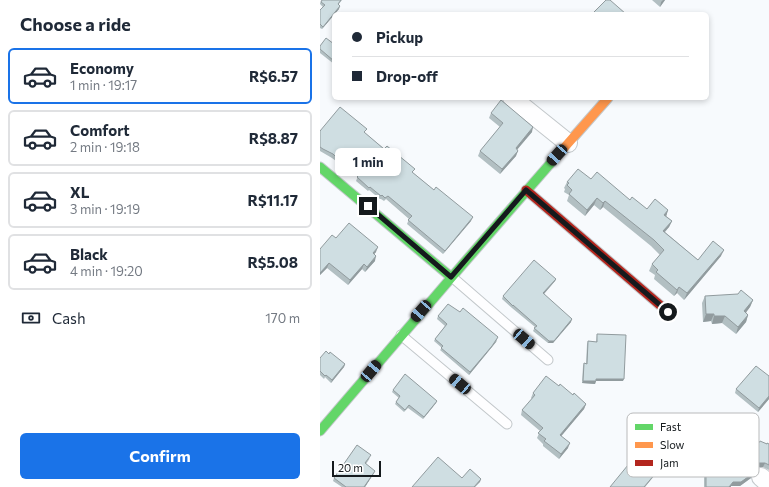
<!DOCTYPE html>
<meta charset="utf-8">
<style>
:root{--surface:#fff;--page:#f2f2f3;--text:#1f2937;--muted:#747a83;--line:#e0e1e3;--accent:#1a73e8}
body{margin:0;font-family:Commissioner,sans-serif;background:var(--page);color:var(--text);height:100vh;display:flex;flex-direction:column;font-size:15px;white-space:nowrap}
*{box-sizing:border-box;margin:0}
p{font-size:13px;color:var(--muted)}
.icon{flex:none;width:22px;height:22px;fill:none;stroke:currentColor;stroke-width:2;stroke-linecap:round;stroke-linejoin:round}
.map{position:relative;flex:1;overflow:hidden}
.side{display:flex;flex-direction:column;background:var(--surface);width:320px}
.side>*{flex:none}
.banner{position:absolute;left:12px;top:12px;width:377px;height:88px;border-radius:6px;box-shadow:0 2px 6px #0003;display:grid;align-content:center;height:88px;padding:0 20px;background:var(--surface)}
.scale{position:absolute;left:12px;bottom:10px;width:49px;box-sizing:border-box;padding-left:4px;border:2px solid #151a1d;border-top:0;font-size:11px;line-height:14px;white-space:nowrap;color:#151a1d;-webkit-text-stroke:3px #fff;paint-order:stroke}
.end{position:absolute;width:18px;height:18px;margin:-9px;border:5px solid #151a1d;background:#fff;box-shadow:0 0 0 2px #fff}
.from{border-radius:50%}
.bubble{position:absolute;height:28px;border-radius:6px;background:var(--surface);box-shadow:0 2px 6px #0003;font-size:13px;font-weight:700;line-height:28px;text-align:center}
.car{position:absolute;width:12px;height:24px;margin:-12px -6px;border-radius:5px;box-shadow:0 0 3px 1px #0007;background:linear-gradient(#222 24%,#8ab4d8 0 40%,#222 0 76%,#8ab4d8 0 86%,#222 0)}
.banner b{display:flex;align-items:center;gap:14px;height:38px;font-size:15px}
.banner b+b{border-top:1px solid var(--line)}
.banner i{width:10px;height:10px;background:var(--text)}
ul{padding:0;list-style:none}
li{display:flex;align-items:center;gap:12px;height:56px;margin:0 8px 6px;padding:0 12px;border:2px solid var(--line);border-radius:6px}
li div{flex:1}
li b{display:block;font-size:15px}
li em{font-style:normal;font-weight:700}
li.selected{border-color:var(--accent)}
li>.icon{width:36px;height:36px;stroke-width:1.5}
h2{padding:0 20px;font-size:18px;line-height:48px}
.pay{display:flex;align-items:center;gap:10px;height:44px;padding:0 20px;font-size:15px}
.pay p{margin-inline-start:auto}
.button{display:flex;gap:8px;margin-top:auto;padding:8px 20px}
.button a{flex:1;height:46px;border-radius:6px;background:var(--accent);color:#fff;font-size:16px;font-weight:700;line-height:46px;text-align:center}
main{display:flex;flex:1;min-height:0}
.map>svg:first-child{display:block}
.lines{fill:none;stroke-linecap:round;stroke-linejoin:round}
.lane-casing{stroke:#c3c8cb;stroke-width:11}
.street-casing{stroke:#c3c8cb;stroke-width:20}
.fast-casing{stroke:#c3c8cb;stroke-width:11}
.slow-casing{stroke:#c3c8cb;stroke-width:11}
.jam-casing{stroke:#c3c8cb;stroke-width:11}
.lane{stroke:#fefeff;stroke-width:9}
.street{stroke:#fefeff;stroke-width:18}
.fast{stroke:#63d668;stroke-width:9}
.slow{stroke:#ff974d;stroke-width:9}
.jam{stroke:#b3261e;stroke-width:9}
.wall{fill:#b2bfc2}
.shaded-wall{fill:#919b9e}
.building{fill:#cfdee2;stroke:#919b9e}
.route{stroke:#151a1d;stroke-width:5}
.key{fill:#fff;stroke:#b9babb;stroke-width:1}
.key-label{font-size:11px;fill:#151a1d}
</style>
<main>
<section class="side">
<h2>Choose a ride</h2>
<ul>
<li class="selected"><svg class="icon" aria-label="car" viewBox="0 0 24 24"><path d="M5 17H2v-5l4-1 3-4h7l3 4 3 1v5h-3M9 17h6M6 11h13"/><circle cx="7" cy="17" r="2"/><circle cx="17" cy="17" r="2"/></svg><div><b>Economy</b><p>1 min · 19:17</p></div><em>R$6.57</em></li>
<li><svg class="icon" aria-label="car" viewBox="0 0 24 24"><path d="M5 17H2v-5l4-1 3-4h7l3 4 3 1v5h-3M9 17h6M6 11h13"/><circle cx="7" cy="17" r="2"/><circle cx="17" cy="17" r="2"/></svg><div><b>Comfort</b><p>2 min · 19:18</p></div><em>R$8.87</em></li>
<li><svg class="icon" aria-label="car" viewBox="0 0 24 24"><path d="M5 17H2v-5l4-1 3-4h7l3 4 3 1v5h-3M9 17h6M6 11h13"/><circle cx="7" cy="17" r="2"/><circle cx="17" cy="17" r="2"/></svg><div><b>XL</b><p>3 min · 19:19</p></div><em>R$11.17</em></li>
<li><svg class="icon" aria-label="car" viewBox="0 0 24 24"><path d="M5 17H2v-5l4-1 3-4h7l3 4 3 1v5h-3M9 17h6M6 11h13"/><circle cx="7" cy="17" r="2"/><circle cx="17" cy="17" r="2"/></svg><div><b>Black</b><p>4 min · 19:20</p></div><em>R$5.08</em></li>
</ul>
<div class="pay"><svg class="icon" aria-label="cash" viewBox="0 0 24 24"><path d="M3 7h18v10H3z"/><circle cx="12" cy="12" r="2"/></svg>Cash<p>170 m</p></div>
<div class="button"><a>Confirm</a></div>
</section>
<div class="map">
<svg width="449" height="487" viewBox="0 0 449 487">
<rect width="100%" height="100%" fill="#f7fafd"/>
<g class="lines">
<defs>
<g id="lane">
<polyline points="132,277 228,360"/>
<polyline points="81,335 187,424"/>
</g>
<g id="street">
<polyline points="192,98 248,143"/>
<polyline points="441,477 449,484"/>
</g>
<g id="fast">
<polyline points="0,167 131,277"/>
<polyline points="0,431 143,264 236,157"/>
</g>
<polyline id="slow" points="236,157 288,98"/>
<polyline id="jam" points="206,190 348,312"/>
</defs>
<use href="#lane" class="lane-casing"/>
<use href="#street" class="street-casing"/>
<use href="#fast" class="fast-casing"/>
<use href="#slow" class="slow-casing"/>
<use href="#jam" class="jam-casing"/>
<use href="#lane" class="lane"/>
<use href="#street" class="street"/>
<use href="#fast" class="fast"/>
<use href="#slow" class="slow"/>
<use href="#jam" class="jam"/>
</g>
<g class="wall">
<polygon points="2,0 22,0 18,5 19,9 14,14 14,15 2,29 0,28 0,10 3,7 0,4 0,3"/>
<polygon points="332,0 345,0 340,7"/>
<polygon points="14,44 14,64 0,53 0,46"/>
<polygon points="171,113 212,132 197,150 196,156 180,174 158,156 160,151 180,127 169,118"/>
<polygon points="0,130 45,133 151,221 123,254 87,224 89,219 66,199 64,201 61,199 60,199 49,190 48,191 36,181 38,176 18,159 16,161 12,158 0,151"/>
<polygon points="271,179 327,209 348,210 346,216 352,221 349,227 345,232 378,260 401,256 364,300 357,293 354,296 334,279 335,275 329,271 332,264 340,255 331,246 283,207 280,210 274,205 265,216 247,201 249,195 244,192 245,189 244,188 247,182"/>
<polygon points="16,238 56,252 54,254 55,261 45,272 42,269 28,285 7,268 0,275 0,249"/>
<polygon points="236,279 235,281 224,294 251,322 233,343 228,343 213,331 215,327 192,308 182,299 183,296"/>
<polygon points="385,296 433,300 430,307 426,312 428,315 426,322 416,334 402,323 392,324 391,321 383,322 382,303"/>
<polygon points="140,312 178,337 176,342 149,375 120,350 122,348 114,341 115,339 125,326 117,319 118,316"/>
<polygon points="277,334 303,381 276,381 275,384 262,383 263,366 264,363 266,364 267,344 268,341 276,342"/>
<polygon points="9,354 25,364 24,367 11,383 5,377 4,379 0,375 0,358"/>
<polygon points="239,386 266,404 264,409 241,436 248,448 239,459 223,446 223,444 217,438 220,431 201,415 202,410 212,399 211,398 213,393"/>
<polygon points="416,389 449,399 438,412 415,393"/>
<polygon points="73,390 116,403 103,419 88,408 84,412 75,404 76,402 79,398 72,392"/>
<polygon points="438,444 449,444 449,470 443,467 438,467 433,470 431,478 420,486 411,486 411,487 384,487 384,454 386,450 422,457"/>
<polygon points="50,458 46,464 54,473 45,487 22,487 13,481 14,478"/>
</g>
<g class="shaded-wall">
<polygon points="343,0 345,0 340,7 341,2"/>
<polygon points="20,6 19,9 15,14 14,14 14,15 2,29 3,27"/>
<polygon points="213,127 212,132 194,153 196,148"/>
<polygon points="198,151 196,156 180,174 182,169"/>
<polygon points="277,198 274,205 265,216 267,210"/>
<polygon points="285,201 283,207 280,210 283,203"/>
<polygon points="348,210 346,217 344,215"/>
<polygon points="153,217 151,221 123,254 125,251"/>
<polygon points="352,221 349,227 340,237 343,231"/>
<polygon points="58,247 56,252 51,258 53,253"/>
<polygon points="404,250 401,256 364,300 367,293"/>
<polygon points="56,256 55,261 45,272 47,267"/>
<polygon points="9,263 7,268 0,275 0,273"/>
<polygon points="44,264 42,269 28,285 30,280"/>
<polygon points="236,279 235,281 222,296 223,293"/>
<polygon points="359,287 357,293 354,296 357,290"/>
<polygon points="433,300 430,307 422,318 424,311"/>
<polygon points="386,314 394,314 391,321 383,322"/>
<polygon points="428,315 426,322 416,334 418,327"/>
<polygon points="394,316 405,316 402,323 392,324"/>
<polygon points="252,319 251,322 233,343 228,343 229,341"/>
<polygon points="177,340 176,342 149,375 150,372"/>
<polygon points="25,364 24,367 11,383 12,380"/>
<polygon points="276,379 304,379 303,381 276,381 275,384 262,383 263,381"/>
<polygon points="449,396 449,399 438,412 439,408"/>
<polygon points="117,401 116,403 103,419 104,417"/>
<polygon points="266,404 264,409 238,440 240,435"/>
<polygon points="250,443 248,448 239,459 241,454"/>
<polygon points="439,463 445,463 443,467 438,467 433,470 431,475 435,466"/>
<polygon points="55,471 54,473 45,487 44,487"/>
<polygon points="335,474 334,476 325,487 324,487"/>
<polygon points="432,474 431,478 420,486 411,486 411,487 409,487 413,482"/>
<polygon points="161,479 160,482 155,487 154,487"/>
</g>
<g class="building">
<polygon points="2,0 21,0 18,4 20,6 3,27 0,24 0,10 5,5 1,2"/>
<polygon points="286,0 290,0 306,14 272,14"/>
<polygon points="6,38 14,44 14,61 0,49 0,46"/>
<polygon points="181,100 213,127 196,148 198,151 182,169 160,151 183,123 171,113"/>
<polygon points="20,107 47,129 44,132 64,149 67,146 95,169 92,172 114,190 116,187 153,217 125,251 88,220 92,216 68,196 65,198 62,195 61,196 50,187 49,188 37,177 41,173 19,156 17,158 13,154 3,149 0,147 0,130 0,131"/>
<polygon points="258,169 271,179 277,172 310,200 312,197 327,209 335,199 348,210 344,215 352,221 343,231 378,260 393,241 404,250 367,293 359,287 357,290 336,272 338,270 332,264 344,250 334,240 285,201 283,203 277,198 267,210 249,194 252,190 247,185 249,183 247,182"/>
<polygon points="29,223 58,247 53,253 56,256 47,267 44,264 30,280 9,263 0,273 0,249 12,235 16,238"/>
<polygon points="214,260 236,279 223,293 252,319 234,341 229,341 214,328 217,326 193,305 193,306 183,296"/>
<polygon points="421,290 433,300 424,311 428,315 418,327 405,316 394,316 394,314 386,314 385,296 418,294"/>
<polygon points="128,304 140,312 143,308 178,337 172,346 150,372 121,348 123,346 115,339 127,324 118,316"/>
<polygon points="277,334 306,335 304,379 276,379 276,381 263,381 264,363 267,364 268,341 277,342"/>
<polygon points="6,351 9,354 10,352 25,364 12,380 6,375 5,376 0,371 0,358"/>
<polygon points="436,366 449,376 449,396 439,408 416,389"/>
<polygon points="85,374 117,401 104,417 89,405 85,410 76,402 80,396 73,390"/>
<polygon points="226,376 239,386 240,384 253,395 254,393 266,404 240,435 250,443 241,454 224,441 226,439 218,433 223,428 202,410 215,395 213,393"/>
<polygon points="430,441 438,444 440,441 447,444 447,443 449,444 449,465 445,463 439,463 435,466 432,471 432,474 421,482 413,482 409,487 386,487 386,450 403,449 407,445 422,457"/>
<polygon points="37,445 51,455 45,463 55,471 44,487 26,487 14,478"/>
<polygon points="118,457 142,478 150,469 161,479 154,487 92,487"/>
<polygon points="308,465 335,474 324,487 290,487"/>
</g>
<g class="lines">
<polyline class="route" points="48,206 131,277 206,190 348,312"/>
</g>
<rect x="307" y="413" width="132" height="64" rx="6" class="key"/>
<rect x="315" y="424" width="18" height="6" fill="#63d668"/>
<rect x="315" y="442" width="18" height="6" fill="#ff974d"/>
<rect x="315" y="460" width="18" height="6" fill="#b3261e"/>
<g class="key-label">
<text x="340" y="431">Fast</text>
<text x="340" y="449">Slow</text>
<text x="340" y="467">Jam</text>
</g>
</svg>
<div class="scale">20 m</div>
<i class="end from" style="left:348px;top:312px"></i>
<i class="end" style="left:48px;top:206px"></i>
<div class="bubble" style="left:15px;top:148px;width:66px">1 min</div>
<i class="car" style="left:237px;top:155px;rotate:222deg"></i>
<i class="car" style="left:101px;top:311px;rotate:221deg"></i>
<i class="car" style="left:204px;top:339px;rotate:131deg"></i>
<i class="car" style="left:51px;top:371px;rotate:40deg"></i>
<i class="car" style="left:140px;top:384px;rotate:310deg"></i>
<div class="banner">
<b><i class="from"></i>Pickup</b>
<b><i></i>Drop-off</b>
</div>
</div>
</main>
